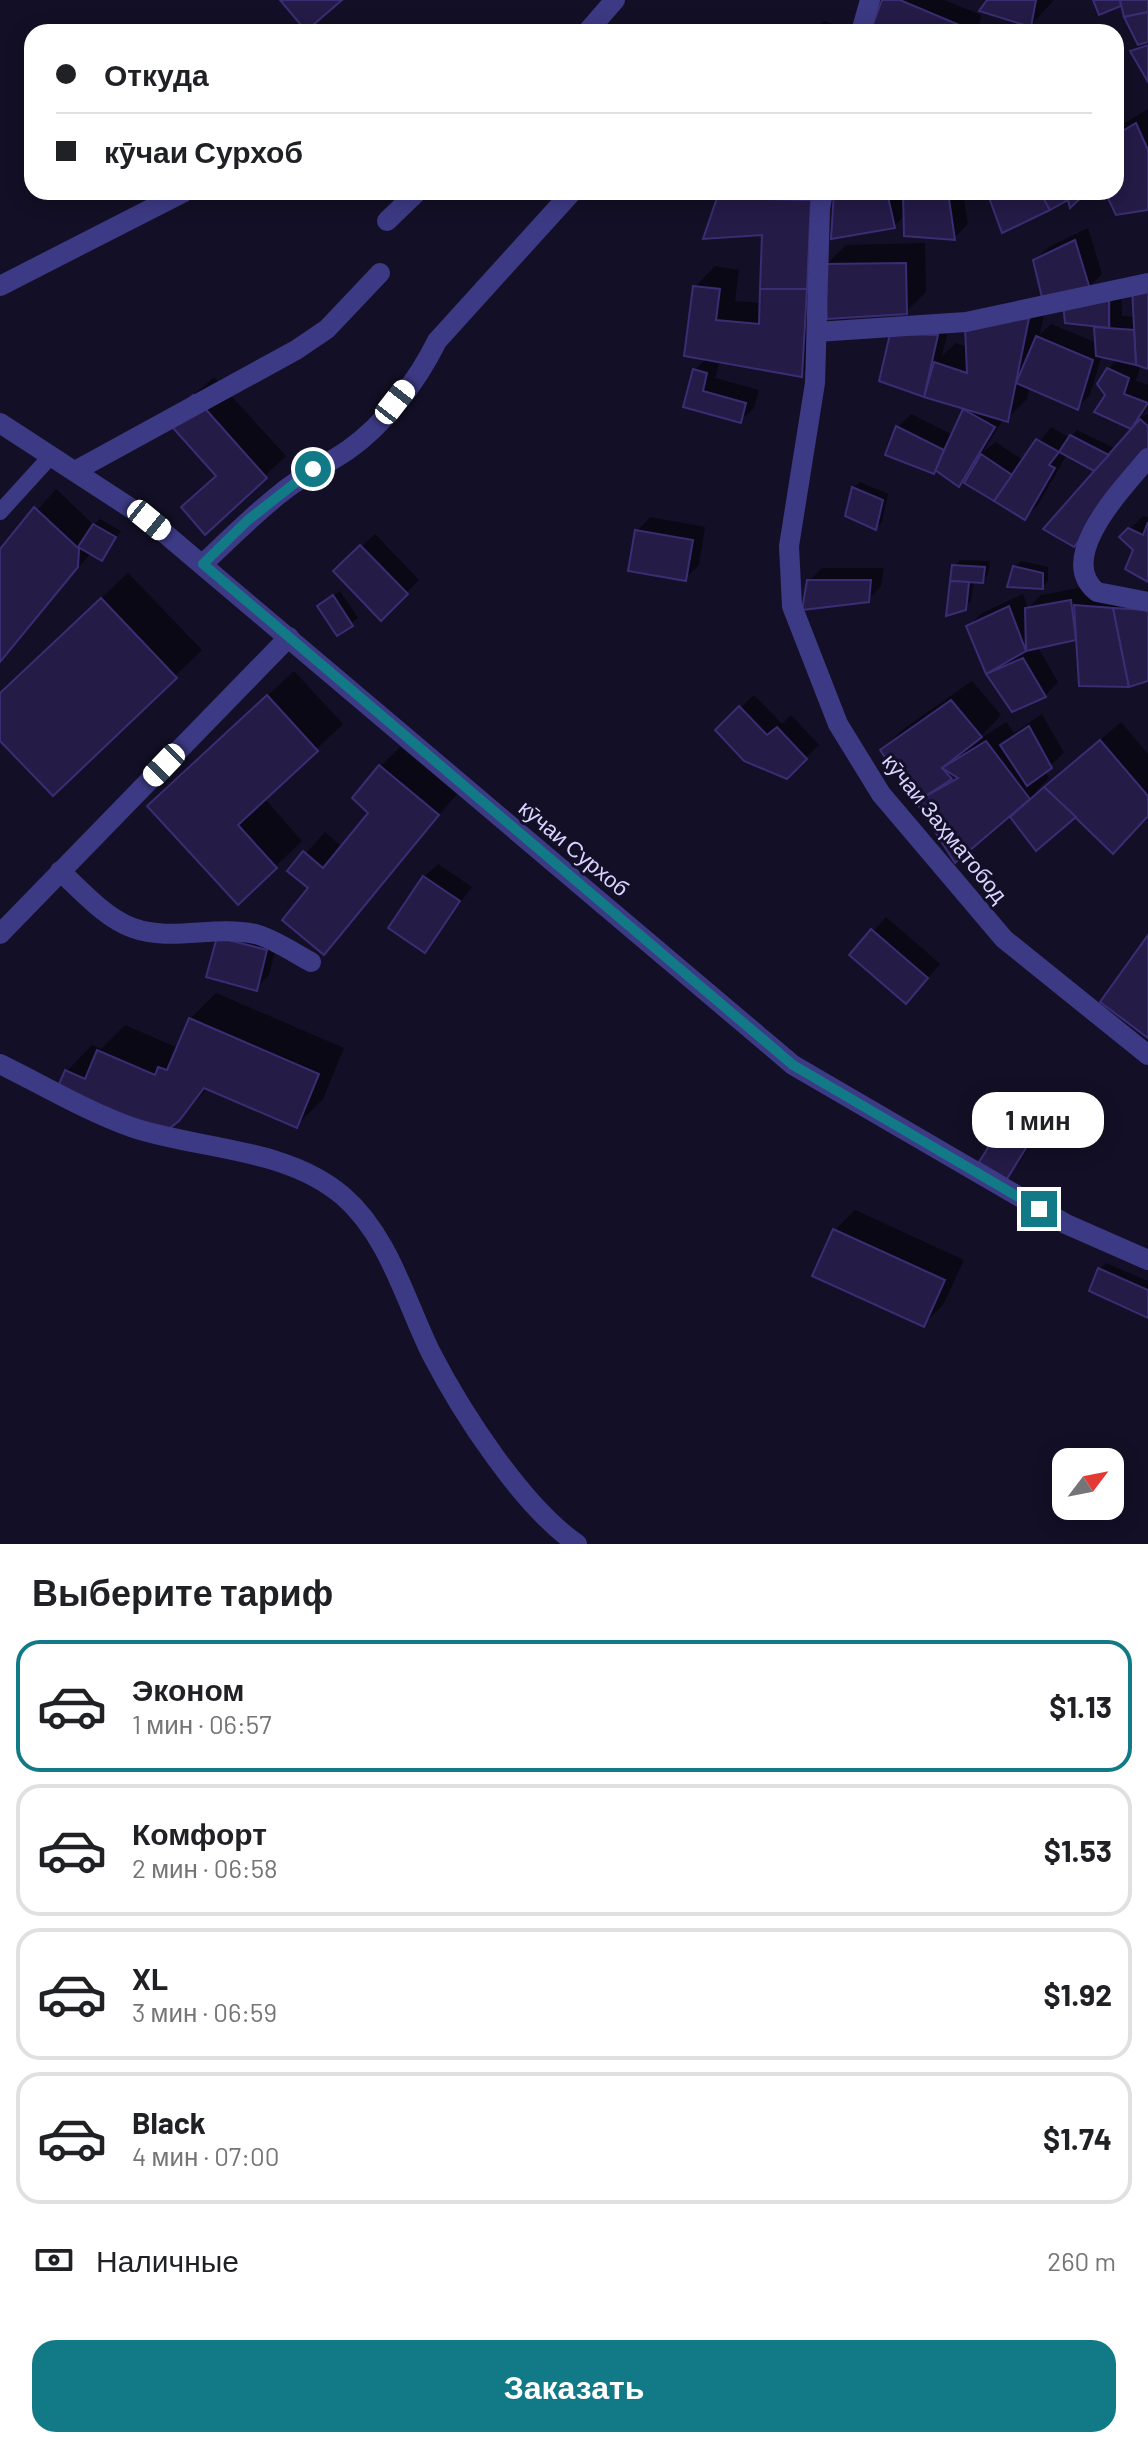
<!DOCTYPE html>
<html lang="ru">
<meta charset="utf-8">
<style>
:root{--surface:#fff;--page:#f2f2f2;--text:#202124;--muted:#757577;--line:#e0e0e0;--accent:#127987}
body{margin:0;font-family:Barlow,sans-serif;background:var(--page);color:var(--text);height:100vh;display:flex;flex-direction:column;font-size:30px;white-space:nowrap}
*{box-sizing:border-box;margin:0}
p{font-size:26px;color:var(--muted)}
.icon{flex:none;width:44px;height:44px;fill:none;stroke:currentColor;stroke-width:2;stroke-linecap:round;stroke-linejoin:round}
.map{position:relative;height:1544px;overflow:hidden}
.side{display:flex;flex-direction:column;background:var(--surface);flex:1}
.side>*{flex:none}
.guide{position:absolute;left:24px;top:24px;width:1100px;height:176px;border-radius:24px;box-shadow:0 4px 20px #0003;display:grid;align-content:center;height:176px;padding:0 32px;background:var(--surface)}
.needle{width:52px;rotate:58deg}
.fabs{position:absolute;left:1052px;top:1448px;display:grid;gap:16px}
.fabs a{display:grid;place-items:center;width:72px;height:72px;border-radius:16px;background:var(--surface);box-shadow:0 4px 20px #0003;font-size:40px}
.end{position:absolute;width:36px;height:36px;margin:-18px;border:10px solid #127987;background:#fff;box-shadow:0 0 0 4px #fff}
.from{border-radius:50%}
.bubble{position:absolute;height:56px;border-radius:24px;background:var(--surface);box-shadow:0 4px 20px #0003;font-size:26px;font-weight:700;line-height:56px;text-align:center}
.car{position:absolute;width:24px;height:48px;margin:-24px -12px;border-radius:10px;box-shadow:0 0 6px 2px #0007;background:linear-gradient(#fff 24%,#345 0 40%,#fff 0 76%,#345 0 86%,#fff 0)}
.guide b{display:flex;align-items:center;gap:28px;height:76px;font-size:30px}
.guide b+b{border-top:2px solid var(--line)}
.guide i{width:20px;height:20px;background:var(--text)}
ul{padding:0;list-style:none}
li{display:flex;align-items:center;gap:24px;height:132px;margin:0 16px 12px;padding:0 16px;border:4px solid var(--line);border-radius:24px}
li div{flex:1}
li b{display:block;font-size:30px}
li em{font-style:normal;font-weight:700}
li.active{border-color:var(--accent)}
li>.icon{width:72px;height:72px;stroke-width:1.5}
h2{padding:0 32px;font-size:36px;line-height:96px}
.pay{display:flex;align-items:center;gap:20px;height:88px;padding:0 32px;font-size:30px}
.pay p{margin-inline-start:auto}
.action{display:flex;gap:16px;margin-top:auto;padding:16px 32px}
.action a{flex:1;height:92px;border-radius:24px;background:var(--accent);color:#fff;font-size:32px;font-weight:700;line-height:92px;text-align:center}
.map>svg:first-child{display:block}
.shadow{fill:#0007;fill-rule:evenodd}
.building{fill:#241b47;stroke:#3b2d73;stroke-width:2}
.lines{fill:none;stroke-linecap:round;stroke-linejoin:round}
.lane{stroke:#3d3a85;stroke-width:16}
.street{stroke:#3d3a85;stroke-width:20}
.route{stroke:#127987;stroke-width:10}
.labels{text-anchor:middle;stroke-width:6;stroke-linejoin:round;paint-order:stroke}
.street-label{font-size:22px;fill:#d9d4ff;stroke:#130f26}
</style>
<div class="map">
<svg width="1148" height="1544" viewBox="0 0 1148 1544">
<rect width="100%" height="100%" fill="#130f26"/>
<g class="shadow">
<polygon points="885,0 944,0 981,15 978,32 872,32"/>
<polygon points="989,0 1054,0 1031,25"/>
<polygon points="1095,0 1148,0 1148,78 1132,52 1140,44 1122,2"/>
<polygon points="824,21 858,32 812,32"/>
<polygon points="1148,109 1148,208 1107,192 1116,192 1116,128"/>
<polygon points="725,192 829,192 826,265 846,245 925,243 926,292 906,312 827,290 821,354 801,374 720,360 715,378 759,390 754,408 740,421 685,405 695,370 707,358 695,287 715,266 739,270 735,301 762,303 764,233 719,199"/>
<polygon points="836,192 963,192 968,224 955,237 905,215 894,226"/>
<path d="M 1088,228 L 1102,274 L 1086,290 L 1121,288 L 1122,316 L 1135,317 L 1148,367 L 1141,364 L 1136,381 L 1148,385 L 1148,408 L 1141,417 L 1148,414 L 1148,453 L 1104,463 L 1067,454 L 1038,505 L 1025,518 L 971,472 L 958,484 L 898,427 L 911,414 L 953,435 L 966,407 L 924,395 L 892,335 L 950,322 L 942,356 L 956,343 L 968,347 L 1045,299 L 1035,260 L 1049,247 ZM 1107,291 L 1111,291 L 1111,330 L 1108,331 L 1107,321 ZM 1046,303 L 1096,325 L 1097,343 L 1051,324 L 1040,335 ZM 1102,355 L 1118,359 L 1108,369 L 1107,395 L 1131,426 L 1139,418 L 1141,421 L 1116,449 L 1077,430 L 1070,438 L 1051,427 L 1024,461 L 996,442 L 983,452 L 1004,418 L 1007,419 L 1027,399 L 1030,387 L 1077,408 L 1090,395 Z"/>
<polygon points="214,377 286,456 205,532 218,475 188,400"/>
<polygon points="860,482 888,494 882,522 876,528 853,488"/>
<polygon points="56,489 94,525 100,519 121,531 102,559 91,553 0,659 0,552"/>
<polygon points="1143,516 1148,518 1148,580 1136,550 1122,537"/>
<polygon points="650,517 705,527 699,565 686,578 637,531"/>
<polygon points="375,534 419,580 381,618 336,571"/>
<polygon points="961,560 990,561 988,575 982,581 974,581 971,601 964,608 954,566"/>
<polygon points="1021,561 1048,567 1048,581 1042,587 1015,567"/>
<polygon points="822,568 884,568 881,586 868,600 809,581"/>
<polygon points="128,573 202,650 53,793 0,738 0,695"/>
<polygon points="1084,587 1085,597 1089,592 1148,590 1148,679 1077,638 1037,646 1058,682 1045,696 1012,710 988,672 968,627 982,613 1023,594 1028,608 1041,595"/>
<polygon points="340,591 358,618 338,633 326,600"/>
<polygon points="294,671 343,724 264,798 302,841 238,902 176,780"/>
<path d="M 972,681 L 1001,715 L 979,739 L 1006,722 L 1014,733 L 1042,714 L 1064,753 L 1044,771 L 1049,778 L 1036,791 L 1038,793 L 1121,722 L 1148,754 L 1148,815 L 1076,815 L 1024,802 L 955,860 L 882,750 L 902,730 ZM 936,761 L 962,778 L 939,790 Z"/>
<polygon points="754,695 782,724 791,715 819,745 786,776 718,730"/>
<polygon points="400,747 457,794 323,952 311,888 290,871 325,832 342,847 371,812 380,767"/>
<polygon points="438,864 472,887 424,951 424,877"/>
<polygon points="886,917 940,964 919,988 852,955"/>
<polygon points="279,937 269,975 256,988 219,938"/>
<polygon points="216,993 344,1048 323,1099 297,1125 208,1088 178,1120 66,1072 92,1045 101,1049 125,1025 178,1048 190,1019"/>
<polygon points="1025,1101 1049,1116 1019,1163 1006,1176 1011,1114"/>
<polygon points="855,1210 964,1260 943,1305 923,1325 815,1275 835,1230"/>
<polygon points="1106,1263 1148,1281 1148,1315 1100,1269"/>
</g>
<g class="building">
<polygon points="280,0 342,0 306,31"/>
<polygon points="882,0 900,0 969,29 968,32 870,32"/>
<polygon points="987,0 1036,0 1031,27 979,11"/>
<polygon points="1093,0 1120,0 1121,6 1099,15"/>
<polygon points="1120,0 1148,0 1148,12 1124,17"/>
<polygon points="1148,12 1148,42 1138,45 1124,17"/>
<polygon points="1148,45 1148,82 1130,51"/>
<polygon points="1136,123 1148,150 1148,210 1116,215 1105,192 1116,192 1116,135"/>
<polygon points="724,192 812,192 811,200"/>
<polygon points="834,192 887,192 895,228 831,239"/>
<polygon points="903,192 948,192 955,240 904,236"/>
<polygon points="987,192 1040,192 1050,210 1002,233"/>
<polygon points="1040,192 1087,192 1070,208 1068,200 1050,210"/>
<polygon points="717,198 811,200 807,289 760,289 762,235 703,239"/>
<polygon points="1075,240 1090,289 1044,306 1033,260"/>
<polygon points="906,263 907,314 827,319 824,264"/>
<polygon points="693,286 720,289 716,320 759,324 760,289 807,289 802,377 684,356"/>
<polygon points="1132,287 1148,287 1148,369 1136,365"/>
<polygon points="1109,301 1109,328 1065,323 1063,303"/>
<polygon points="1029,318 1008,422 924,397 934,362 967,373 965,327"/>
<polygon points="1094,327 1134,330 1136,365 1096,356"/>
<polygon points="890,334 938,335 924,397 879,381"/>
<polygon points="1036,336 1093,360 1078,410 1016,383"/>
<polygon points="1107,368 1129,378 1124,394 1148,403 1131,429 1094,412 1105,395 1097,384"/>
<polygon points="693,369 707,373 703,391 746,403 741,423 683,407"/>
<polygon points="193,395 267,478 205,535 181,507 216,476 166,420"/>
<polygon points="963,409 995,427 959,487 935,470"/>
<polygon points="1140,419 1148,426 1148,449 1074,547 1043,529"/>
<polygon points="896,426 944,450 934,474 885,455"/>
<polygon points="1070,435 1109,455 1094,471 1059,452"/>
<polygon points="1036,439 1059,452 1049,465 1055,468 1025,520 994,501"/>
<polygon points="981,454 1012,475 994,501 964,483"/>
<polygon points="852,487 883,500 876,530 845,516"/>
<polygon points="34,507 79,549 78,567 0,662 0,549"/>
<polygon points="1148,522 1148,582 1125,569 1133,550 1119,537 1128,528 1143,535"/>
<polygon points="93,524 116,537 102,561 78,547"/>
<polygon points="635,530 693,540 686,581 628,571"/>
<polygon points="360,545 408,594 381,621 333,571"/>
<polygon points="952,565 985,567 983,583 950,581"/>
<polygon points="1013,566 1043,573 1043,589 1007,587"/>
<polygon points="807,580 871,580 869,602 802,610"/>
<polygon points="950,581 969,582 966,610 946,616"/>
<polygon points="333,595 353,626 337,636 317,606"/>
<polygon points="101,598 177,678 53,796 0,741 0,693"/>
<polygon points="1071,600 1076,640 1026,651 1025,608"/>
<polygon points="1074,605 1113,608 1129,687 1079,686"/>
<polygon points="1009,606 1026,651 986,674 966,626"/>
<polygon points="1113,608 1148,610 1148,681 1129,687"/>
<polygon points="1023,658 1046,697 1012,712 986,674"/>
<polygon points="267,695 318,751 238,825 277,868 238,905 147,806"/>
<polygon points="951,700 982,737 942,768 952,779 916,802 880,750"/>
<polygon points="739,706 767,735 777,727 807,759 787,779 744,761 715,730"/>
<polygon points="1029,726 1052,768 1027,786 1000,745"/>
<polygon points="1100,740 1148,796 1148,816 1113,854 1044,787"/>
<polygon points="986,741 1030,799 955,863 916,802 958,778 942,768"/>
<polygon points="379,765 439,815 324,955 282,920 308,888 287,871 303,851 323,868 368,813 352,798"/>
<polygon points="1044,787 1076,817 1036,851 1010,817"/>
<polygon points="423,876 460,901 425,953 388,928"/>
<polygon points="871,929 928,978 906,1004 849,955"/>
<polygon points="1148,935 1148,1038 1100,1002"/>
<polygon points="217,937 267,950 257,991 206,977"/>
<polygon points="189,1018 319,1074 297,1128 204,1088 179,1121 162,1134 57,1089 65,1070 85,1079 97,1050 155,1075 158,1067 167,1070"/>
<polygon points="1010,1113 1037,1130 1007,1179 979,1162"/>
<polygon points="833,1229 945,1280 924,1327 812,1276"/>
<polygon points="1098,1268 1148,1290 1148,1318 1089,1291"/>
</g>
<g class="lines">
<polyline class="lane" points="0,512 51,456"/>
<g class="street">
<polyline points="587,32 615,0"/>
<polyline points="861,32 870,0"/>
<polyline points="823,192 820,209 815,383 789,546 792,606 838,724 881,794 1004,939 1148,1055"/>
<polyline points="387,221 417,192"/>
<polyline points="0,286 184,192"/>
<polyline points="817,332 966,322 1148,283"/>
<polyline points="0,423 149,520 793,1065 1066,1224 1148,1260"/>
<path d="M 1148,458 C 1124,487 1054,558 1097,592 L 1148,602"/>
<polyline points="75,471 296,350 327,329 380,273"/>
<path d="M 203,564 C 228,540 253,515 281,493 C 302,476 326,465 348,450 C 384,425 418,380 437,341 L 572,192"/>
<path d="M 60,871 C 82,891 105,918 133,928 C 171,942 215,925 255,934 C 274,939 294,953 311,962"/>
<polyline points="0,934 289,637"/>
<path d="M 0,1064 C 43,1085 86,1111 131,1127 C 199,1150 286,1147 343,1196 C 389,1236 405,1300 431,1353 C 462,1413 522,1506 577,1544"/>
</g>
</g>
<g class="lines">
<polyline class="route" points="313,469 248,520 203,564 793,1065 1039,1209"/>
</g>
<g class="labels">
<g class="street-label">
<text transform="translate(945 828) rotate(51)" y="8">кӯчаи Заҳматобод</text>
<text transform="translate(574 848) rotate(40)" y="8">кӯчаи Сурхоб</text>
</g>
</g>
</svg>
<div class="fabs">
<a><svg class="needle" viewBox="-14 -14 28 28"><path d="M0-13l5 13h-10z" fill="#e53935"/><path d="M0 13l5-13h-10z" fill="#757577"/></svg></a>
</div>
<i class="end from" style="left:313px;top:469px"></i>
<i class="end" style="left:1039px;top:1209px"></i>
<div class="bubble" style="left:972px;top:1092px;width:132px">1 мин</div>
<i class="car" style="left:395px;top:402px;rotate:38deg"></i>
<i class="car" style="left:149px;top:520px;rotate:129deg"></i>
<i class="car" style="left:164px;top:765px;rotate:224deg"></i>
<div class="guide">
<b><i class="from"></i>Откуда</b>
<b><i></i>кӯчаи Сурхоб</b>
</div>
</div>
<section class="side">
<h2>Выберите тариф</h2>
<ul>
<li class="active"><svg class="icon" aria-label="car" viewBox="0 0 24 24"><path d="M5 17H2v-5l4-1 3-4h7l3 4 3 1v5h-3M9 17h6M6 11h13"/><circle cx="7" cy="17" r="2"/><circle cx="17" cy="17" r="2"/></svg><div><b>Эконом</b><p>1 мин · 06:57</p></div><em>$1.13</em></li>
<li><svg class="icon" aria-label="car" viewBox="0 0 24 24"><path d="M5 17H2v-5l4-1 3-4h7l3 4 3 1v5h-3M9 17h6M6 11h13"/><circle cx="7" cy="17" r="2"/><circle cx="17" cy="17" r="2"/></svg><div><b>Комфорт</b><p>2 мин · 06:58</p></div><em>$1.53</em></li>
<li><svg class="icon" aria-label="car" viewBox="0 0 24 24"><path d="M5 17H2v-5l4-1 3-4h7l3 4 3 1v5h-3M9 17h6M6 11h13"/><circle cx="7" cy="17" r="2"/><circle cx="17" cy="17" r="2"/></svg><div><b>XL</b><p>3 мин · 06:59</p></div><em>$1.92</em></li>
<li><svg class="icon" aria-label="car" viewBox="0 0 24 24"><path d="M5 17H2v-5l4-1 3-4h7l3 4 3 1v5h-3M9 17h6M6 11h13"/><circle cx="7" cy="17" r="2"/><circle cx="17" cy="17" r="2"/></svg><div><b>Black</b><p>4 мин · 07:00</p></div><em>$1.74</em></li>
</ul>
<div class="pay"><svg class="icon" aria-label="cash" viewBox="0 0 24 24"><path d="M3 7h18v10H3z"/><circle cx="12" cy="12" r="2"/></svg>Наличные<p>260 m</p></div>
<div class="action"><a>Заказать</a></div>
</section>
